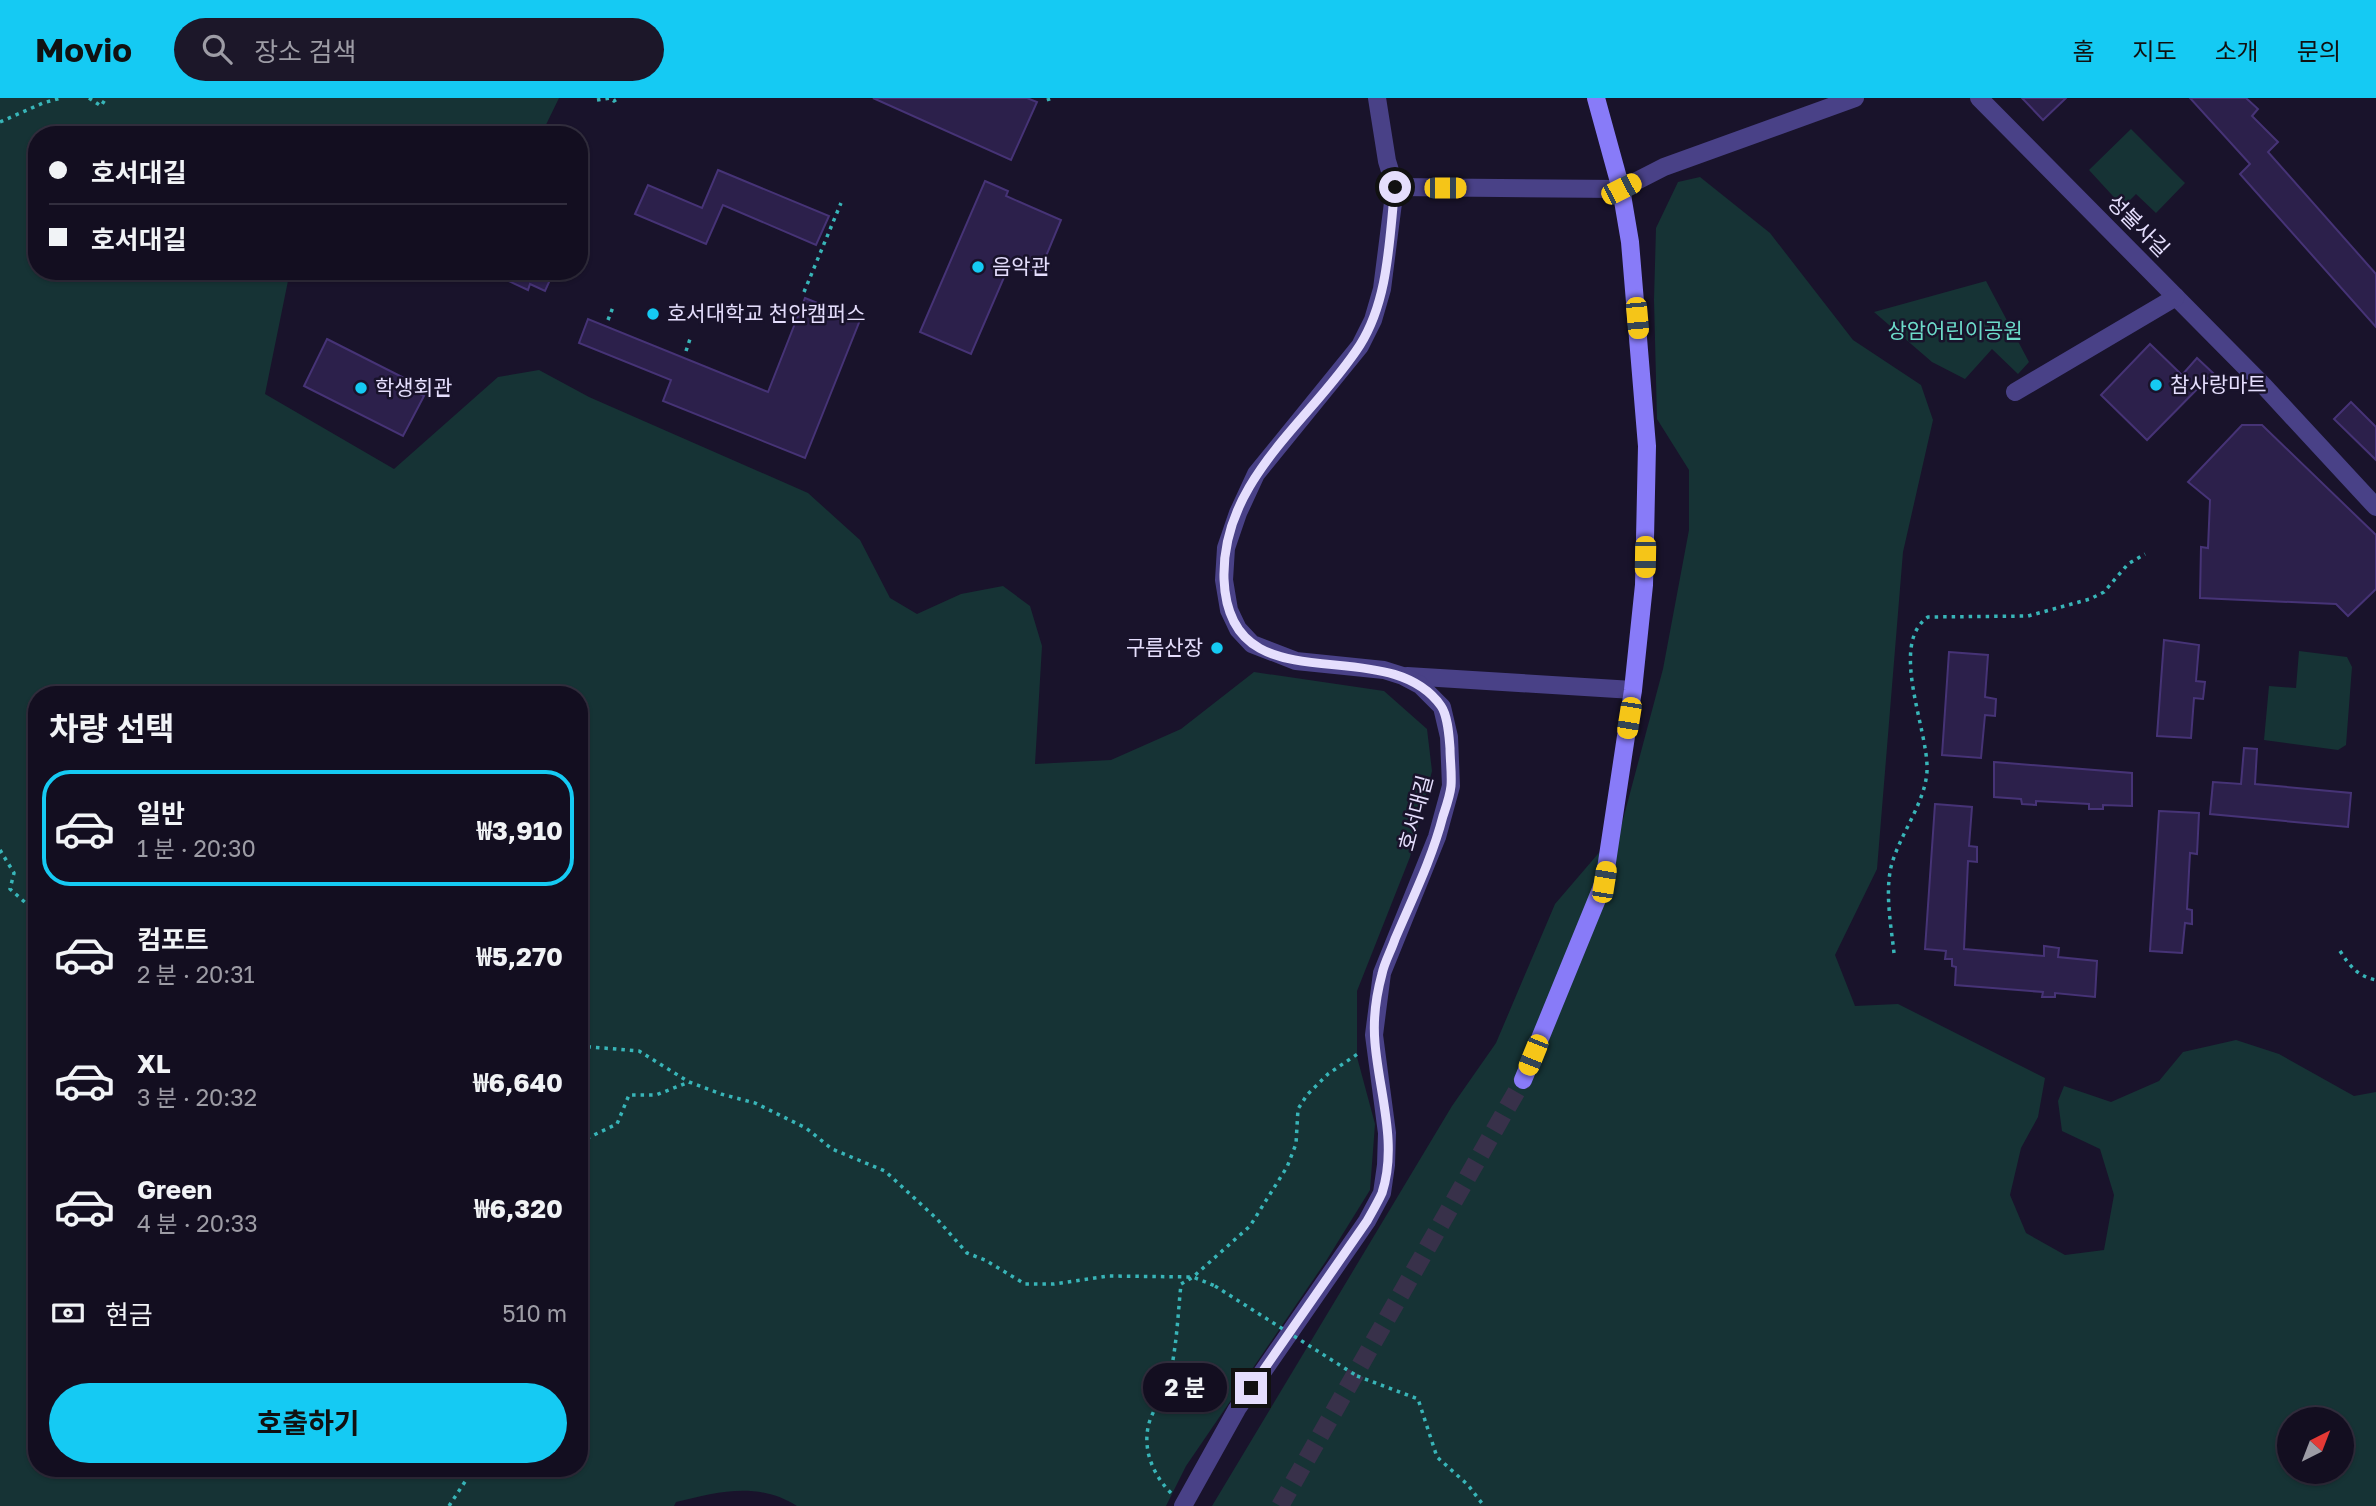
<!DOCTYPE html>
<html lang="ko">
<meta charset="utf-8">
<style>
:root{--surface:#130e20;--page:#1c1729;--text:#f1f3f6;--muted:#9d9ca5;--line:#322e3e;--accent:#15caf3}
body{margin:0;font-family:"Golos Text","Noto Sans KR",sans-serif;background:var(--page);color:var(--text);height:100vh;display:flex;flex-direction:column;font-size:26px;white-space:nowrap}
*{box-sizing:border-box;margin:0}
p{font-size:23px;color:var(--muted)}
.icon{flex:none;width:38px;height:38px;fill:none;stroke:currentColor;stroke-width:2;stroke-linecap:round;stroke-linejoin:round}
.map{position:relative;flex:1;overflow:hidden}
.sheet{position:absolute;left:28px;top:588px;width:560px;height:791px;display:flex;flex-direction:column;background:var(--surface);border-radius:28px;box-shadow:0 2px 5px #0004,0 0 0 2px var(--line)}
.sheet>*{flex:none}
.banner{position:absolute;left:28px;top:28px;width:560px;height:154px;border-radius:28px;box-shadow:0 2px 5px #0004,0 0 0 2px var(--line);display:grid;align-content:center;height:154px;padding:0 21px;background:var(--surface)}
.needle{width:46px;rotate:42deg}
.buttons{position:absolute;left:2277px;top:1309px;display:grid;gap:14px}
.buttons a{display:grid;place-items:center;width:77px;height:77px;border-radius:50%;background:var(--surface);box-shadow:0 2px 5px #0004,0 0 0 2px var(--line);font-size:35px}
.end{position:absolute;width:32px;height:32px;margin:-16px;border:9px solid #e5defd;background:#111;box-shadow:0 0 0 4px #111}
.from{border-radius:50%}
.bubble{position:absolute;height:49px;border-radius:24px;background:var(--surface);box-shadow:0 2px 5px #0004,0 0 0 2px var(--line);font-size:23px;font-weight:700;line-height:49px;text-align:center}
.car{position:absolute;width:21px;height:42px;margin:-21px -10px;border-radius:9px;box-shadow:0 0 5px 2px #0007;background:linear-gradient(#f5c518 24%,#345 0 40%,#f5c518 0 76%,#345 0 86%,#f5c518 0)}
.banner b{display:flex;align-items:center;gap:24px;height:66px;font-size:26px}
.banner b+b{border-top:2px solid var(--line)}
.banner i{width:18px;height:18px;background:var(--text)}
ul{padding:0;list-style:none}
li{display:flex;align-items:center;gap:21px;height:116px;margin:0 14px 10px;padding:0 7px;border:4px solid transparent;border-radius:28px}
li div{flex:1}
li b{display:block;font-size:26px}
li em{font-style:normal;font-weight:700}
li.on{border-color:var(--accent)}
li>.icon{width:63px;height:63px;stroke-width:1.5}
h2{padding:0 21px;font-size:32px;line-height:84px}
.pay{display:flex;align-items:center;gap:18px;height:77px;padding:0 21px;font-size:26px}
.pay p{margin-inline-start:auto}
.primary-button{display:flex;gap:14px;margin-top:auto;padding:14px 21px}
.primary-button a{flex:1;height:80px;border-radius:42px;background:var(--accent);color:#111;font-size:28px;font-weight:700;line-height:80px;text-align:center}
header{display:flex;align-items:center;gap:42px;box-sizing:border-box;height:98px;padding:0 35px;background:var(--accent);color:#111}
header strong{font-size:33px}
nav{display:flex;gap:38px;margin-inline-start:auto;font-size:24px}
.search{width:490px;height:63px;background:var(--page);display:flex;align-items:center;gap:18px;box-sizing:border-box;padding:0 24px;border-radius:38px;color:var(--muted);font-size:26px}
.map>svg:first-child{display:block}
.green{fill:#163335;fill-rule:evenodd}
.building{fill:#2c204b;stroke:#463376;stroke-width:2}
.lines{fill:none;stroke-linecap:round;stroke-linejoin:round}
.secondary-tunnel{stroke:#38314a;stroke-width:18;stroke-dasharray:18 9;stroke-linecap:butt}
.path{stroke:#38b5b8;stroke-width:3.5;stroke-dasharray:3.5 5;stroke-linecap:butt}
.street{stroke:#494187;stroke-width:18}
.secondary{stroke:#887bf8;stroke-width:18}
.path-bridge{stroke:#38b5b8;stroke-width:3.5;stroke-dasharray:3.5 5;stroke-linecap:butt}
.route{stroke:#e5defd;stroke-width:9}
.poi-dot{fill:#15caf3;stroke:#19132b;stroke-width:2.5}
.labels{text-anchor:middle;stroke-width:5;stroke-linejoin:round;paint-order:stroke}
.street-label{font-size:21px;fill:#e5defd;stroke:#19132b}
.poi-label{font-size:21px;fill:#e5defd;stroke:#19132b;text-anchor:start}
.park-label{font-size:21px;fill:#6cdbc9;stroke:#19132b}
</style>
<header>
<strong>Movio</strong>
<div class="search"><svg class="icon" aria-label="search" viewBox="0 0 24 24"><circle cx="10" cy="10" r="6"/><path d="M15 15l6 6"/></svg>장소 검색</div>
<nav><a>홈</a><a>지도</a><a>소개</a><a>문의</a></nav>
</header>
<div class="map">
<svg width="2376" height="1408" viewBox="0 0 2376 1408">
<rect width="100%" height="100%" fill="#19132b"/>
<g class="green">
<path d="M 0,0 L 559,0 L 541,37 L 37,37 L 37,173 L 290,173 L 265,296 L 394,371 L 498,279 L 539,272 L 589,299 L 808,395 L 860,442 L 890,500 L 917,516 L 961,496 L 1003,488 L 1030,508 L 1042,548 L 1035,666 L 1111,662 L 1181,631 L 1254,574 L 1384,593 L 1427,631 L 1432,673 L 1410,759 L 1357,893 L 1357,959 L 1375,1026 L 1370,1092 L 1326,1163 L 1186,1368 L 1166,1408 L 797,1408 C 757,1383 718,1394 676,1404 L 674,1408 L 0,1408 ZM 37,597 L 579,597 L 579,1370 L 37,1370 Z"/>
<polygon points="2131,31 2185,85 2156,115 2136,96 2123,109 2089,72"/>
<path d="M 1700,79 L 1770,135 L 1853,242 L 1921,287 L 1933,322 L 1903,454 L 1877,771 L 1835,857 L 1855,908 L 1898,906 L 2045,980 L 2038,1019 L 2021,1050 L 2010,1097 L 2026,1135 L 2065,1157 L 2104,1152 L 2114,1097 L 2100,1051 L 2062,1033 L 2058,1003 L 2064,988 L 2111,1004 L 2159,983 L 2183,954 L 2236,942 L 2279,956 L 2354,998 L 2376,994 L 2376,1408 L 1212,1408 L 1452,1008 L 1496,945 L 1555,806 L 1621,729 L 1663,571 L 1689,432 L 1689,372 L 1657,321 L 1654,202 L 1656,130 L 1678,84 ZM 2289,1321 L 2342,1321 L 2342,1374 L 2289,1374 Z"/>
<polygon points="1986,183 2029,264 2018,276 1992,251 1965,281 1932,264 1874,214"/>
<polygon points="2299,553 2347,559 2352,569 2346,647 2338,652 2264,642 2269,588 2296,590"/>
</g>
<g class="building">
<polygon points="873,0 1027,0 1037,4 1011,62"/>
<polygon points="2022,0 2066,0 2043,22"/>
<polygon points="2190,0 2246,0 2258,11 2252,18 2278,44 2268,54 2376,176 2376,229 2240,76 2250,66"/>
<polygon points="718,72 829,118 816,147 723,107 706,146 635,116 648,87 702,110"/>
<polygon points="985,83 1008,93 1006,98 1061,122 1039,175 1011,163 971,256 920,234"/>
<polygon points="487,173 554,173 545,193 530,186 528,192"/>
<polygon points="805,200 860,222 805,360 663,303 671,282 579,245 588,221 768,294"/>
<polygon points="327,241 416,286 413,293 424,298 403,338 304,288"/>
<polygon points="2150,246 2182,277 2197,260 2213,275 2147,342 2101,297"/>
<polygon points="2351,304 2376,329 2376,362 2334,321"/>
<polygon points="2242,327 2262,327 2376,437 2376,491 2348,518 2336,506 2200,500 2201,449 2208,450 2210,402 2188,384"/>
<polygon points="2164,542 2199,547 2196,583 2205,584 2203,601 2194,600 2191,640 2157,638"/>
<polygon points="1949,554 1988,557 1985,599 1996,601 1995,618 1985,617 1981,660 1942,657"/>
<polygon points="2244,650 2257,651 2255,686 2351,695 2348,729 2210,716 2213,684 2241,686"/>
<polygon points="1994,664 2132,675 2132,708 2103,707 2103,711 2089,711 2089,706 2036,703 2036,707 2022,706 2021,701 1994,699"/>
<polygon points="1935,706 1972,709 1969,748 1977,749 1977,764 1968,763 1964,851 2044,858 2044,848 2059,850 2058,859 2097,863 2095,899 2055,895 2055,899 2042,899 2043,894 1955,887 1956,869 1952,868 1952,861 1945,861 1946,853 1925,851"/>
<polygon points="2159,713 2199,715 2197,756 2190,755 2187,811 2192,812 2192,826 2185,825 2182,855 2150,853"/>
</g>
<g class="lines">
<polyline class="secondary-tunnel" points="1280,1408 1523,982"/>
<g class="path">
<polyline points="89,0 101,8 106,0"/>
<polyline points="1048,0 1049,3"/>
<polyline points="597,2 610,0 614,3 619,0"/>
<polyline points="0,24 43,5 61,0"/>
<polyline points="804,194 841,105"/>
<polyline points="608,222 613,209"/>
<polyline points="686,253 690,241"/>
<polyline points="0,752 14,775 10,791 37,815"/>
<path d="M 2340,853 C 2350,868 2357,878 2376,882"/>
<path d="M 1894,855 C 1891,827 1885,796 1891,769 C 1899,737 1925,706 1927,673 C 1929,633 1888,546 1928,519 L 2028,518 L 2090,501 L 2104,494 L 2128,466 L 2145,456"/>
<polyline points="579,948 639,953 689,984 721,996 755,1005 806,1030 832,1051 885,1073 937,1121 967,1155 985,1162 1025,1186 1054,1186 1108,1178 1193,1179 1215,1188"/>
<polyline points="579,1044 617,1026 629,997 656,997 689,984"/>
<polyline points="1357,1278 1418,1301 1437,1359 1468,1387 1484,1408"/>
<path d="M 1171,1395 C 1150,1374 1140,1344 1152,1317 C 1159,1302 1167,1288 1171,1272 C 1177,1244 1178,1215 1181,1186 L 1193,1179 L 1250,1128 L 1287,1069 L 1296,1046 L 1298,1011 L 1307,997 L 1328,976 L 1359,955"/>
<polyline points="449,1408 474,1370"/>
</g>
<g class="street">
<polyline points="1979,0 2264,288 2376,409"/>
<polyline points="1395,89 1621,91 1664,69 1855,0"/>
<polyline points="2015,294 2176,199"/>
<polyline points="1407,578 1633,592"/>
<polyline points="1183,1408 1237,1311 1367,1123 1382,1095 1386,1067 1387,1035 1374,937 1382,875 1437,739 1451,688 1449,639 1442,609 1420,587 1403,578 1384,572 1296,563 1252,546 1238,531 1229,512 1224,482 1226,450 1238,415 1256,376 1360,248 1373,222 1382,191 1395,89 1387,63 1377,0"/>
</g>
<polyline class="secondary" points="1523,982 1604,784 1633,592 1644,487 1647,348 1630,144 1621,91 1596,0"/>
<polyline class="path-bridge" points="1215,1188 1357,1278"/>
</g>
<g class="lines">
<path class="route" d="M 1251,1290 L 1367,1123 C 1372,1114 1378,1104 1382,1095 C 1398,1046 1379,994 1375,945 C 1373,923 1376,898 1382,876 C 1384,865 1391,853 1395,841 C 1412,801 1432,761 1443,718 C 1446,709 1450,698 1451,688 C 1452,676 1450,662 1450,650 C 1449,638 1448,618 1441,608 C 1386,530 1229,613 1224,481 C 1221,381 1312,322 1360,247 C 1389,201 1389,141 1395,89"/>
</g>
<g class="poi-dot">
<circle cx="978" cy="169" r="7"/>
<circle cx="653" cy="216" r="7"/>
<circle cx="2156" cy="287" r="7"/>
<circle cx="361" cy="290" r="7"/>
<circle cx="1217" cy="550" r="7"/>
</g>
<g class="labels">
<g class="street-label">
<text transform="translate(2138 128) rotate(45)" y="7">성불사길</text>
<text transform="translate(1416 715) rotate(-75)" y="7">호서대길</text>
</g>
<g class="poi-label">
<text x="992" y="176">음악관</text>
<text x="667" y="223">호서대학교 천안캠퍼스</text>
<text x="2170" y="294">참사랑마트</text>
<text x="375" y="297">학생회관</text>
<text x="1203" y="557" text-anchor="end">구름산장</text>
</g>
<g class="park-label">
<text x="1955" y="240">상암어린이공원</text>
</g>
</g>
</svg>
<div class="buttons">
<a><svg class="needle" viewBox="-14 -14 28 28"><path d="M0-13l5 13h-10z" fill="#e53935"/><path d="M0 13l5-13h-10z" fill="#9d9ca5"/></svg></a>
</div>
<i class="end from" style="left:1395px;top:89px"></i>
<i class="end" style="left:1251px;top:1290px"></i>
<div class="bubble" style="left:1143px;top:1265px;width:84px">2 분</div>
<i class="car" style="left:1445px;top:90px;rotate:90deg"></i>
<i class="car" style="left:1621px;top:91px;rotate:63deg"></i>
<i class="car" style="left:1637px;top:220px;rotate:175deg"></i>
<i class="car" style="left:1645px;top:459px;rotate:181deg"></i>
<i class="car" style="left:1629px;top:620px;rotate:189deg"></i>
<i class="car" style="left:1604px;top:784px;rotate:9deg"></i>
<i class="car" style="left:1533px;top:957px;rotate:202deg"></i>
<div class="banner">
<b><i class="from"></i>호서대길</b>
<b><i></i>호서대길</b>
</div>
<section class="sheet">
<h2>차량 선택</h2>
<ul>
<li class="on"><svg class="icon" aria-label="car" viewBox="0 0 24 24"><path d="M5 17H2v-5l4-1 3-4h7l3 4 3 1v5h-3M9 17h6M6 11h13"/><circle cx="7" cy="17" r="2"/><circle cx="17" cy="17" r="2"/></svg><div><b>일반</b><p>1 분 · 20:30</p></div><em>₩3,910</em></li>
<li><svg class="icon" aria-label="car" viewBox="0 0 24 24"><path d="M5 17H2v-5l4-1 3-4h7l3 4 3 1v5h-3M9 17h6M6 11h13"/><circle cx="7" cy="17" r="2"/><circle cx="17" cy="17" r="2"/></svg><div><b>컴포트</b><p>2 분 · 20:31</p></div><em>₩5,270</em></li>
<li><svg class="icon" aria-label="car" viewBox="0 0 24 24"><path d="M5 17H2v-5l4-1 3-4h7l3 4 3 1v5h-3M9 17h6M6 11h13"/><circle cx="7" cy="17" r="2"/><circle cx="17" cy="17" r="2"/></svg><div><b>XL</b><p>3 분 · 20:32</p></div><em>₩6,640</em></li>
<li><svg class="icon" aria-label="car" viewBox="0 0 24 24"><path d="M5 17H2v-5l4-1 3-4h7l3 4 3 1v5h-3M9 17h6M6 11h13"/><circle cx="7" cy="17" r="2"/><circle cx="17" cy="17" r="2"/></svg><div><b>Green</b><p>4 분 · 20:33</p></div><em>₩6,320</em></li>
</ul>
<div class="pay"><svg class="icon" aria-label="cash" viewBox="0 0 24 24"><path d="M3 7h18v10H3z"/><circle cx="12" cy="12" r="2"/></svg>현금<p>510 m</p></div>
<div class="primary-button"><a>호출하기</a></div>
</section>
</div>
